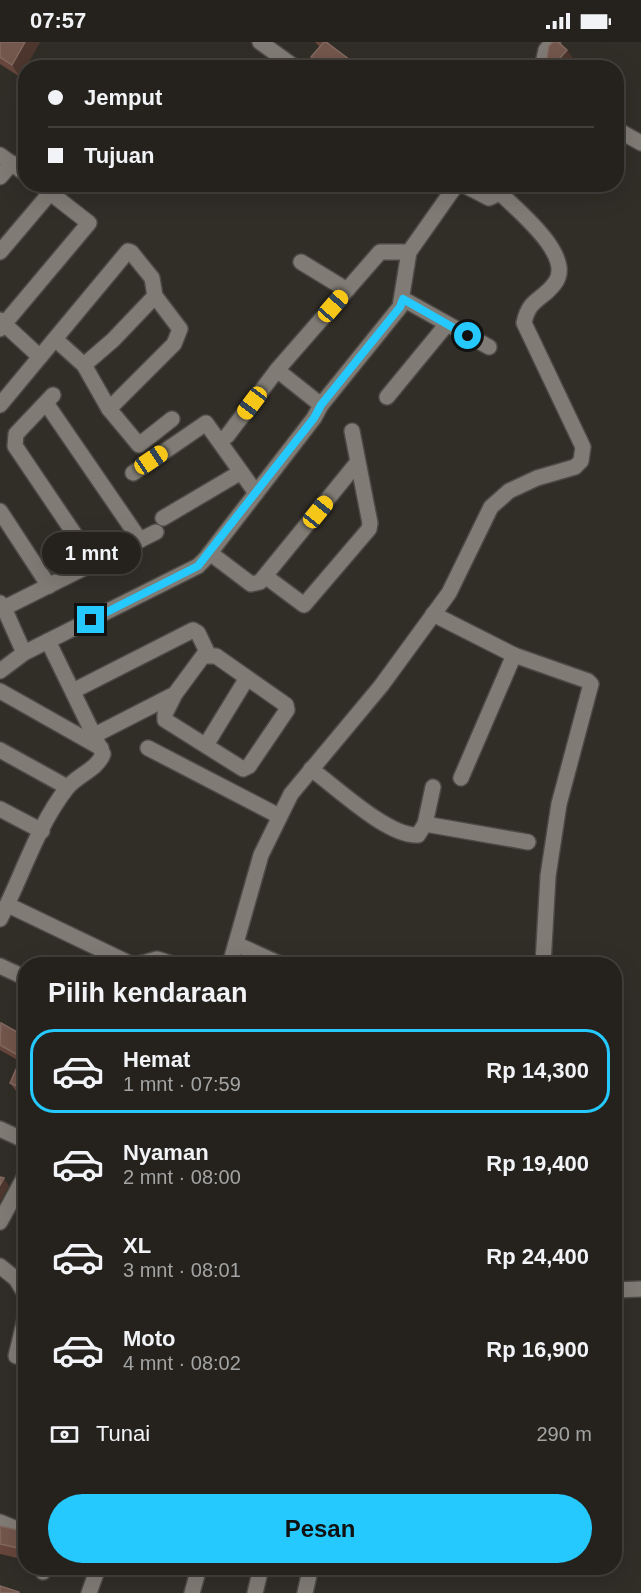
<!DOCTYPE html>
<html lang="id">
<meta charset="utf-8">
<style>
:root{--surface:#25221d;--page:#2d2a26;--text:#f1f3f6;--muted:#a3a4a4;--line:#423f3b;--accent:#25c9fe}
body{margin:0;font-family:Helvetica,sans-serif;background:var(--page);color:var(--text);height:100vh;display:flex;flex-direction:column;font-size:22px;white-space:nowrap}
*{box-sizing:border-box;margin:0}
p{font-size:20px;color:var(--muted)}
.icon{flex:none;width:33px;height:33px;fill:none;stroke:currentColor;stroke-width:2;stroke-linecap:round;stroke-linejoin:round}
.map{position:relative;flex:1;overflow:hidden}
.drawer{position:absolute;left:18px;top:915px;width:604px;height:618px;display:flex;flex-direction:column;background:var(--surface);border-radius:24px;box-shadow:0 6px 24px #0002,0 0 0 2px var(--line)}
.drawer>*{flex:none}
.guide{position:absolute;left:18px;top:18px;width:606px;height:132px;border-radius:24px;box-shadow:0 6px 24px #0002,0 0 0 2px var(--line);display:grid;align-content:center;height:132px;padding:0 30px;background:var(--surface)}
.end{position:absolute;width:27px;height:27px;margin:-14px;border:8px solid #25c9fe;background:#111;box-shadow:0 0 0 3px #111}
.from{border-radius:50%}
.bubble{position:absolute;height:42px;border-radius:21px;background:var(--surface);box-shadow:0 6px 24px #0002,0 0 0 2px var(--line);font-size:20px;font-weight:700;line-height:42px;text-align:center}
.car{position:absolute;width:18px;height:36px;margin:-18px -9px;border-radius:8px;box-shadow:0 0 4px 2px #0007;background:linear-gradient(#f5c518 24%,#345 0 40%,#f5c518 0 76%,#345 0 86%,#f5c518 0)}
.guide b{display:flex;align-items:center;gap:21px;height:57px;font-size:22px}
.guide b+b{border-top:2px solid var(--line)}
.guide i{width:15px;height:15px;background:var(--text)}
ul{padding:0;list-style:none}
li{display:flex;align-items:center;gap:18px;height:84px;margin:0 12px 9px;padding:0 18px;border:3px solid transparent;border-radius:24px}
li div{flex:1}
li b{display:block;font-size:22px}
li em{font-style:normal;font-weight:700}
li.current{border-color:var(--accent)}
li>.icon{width:54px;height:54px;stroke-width:1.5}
h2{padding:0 30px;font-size:27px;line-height:72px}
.pay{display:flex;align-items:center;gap:15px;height:66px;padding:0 30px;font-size:22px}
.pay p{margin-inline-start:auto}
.button{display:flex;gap:12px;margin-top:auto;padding:12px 30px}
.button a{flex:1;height:69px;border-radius:36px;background:var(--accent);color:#111;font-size:24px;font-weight:700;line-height:69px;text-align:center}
.status{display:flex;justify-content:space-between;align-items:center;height:42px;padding:0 30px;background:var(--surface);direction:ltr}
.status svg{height:16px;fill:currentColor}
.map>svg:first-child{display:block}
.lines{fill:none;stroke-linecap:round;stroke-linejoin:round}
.minor-casing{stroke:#4d4a45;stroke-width:18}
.minor{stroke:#807c75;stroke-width:15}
.wall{fill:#67463c}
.shaded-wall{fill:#4d362d}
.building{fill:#73564c;stroke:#826960;stroke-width:1.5}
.route{stroke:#25c9fe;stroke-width:8}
</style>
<div class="status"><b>07:57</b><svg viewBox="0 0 49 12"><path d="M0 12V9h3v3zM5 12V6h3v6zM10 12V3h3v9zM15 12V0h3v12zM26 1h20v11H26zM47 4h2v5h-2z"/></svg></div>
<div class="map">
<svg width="641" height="1551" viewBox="0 0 641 1551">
<rect width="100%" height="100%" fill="#312d27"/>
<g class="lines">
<defs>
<g id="minor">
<polyline points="260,0 296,26"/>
<polyline points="542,26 546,8 553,0"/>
<polyline points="616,87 641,101"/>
<polyline points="0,113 26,132"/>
<polyline points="0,135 12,121"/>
<polyline points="462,142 489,156 500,151 507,142"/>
<polyline points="0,210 50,151"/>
<polyline points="301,220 347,248"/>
<polyline points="403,257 489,305"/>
<polyline points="0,278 40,315"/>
<polyline points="0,287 89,181 39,142"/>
<polyline points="55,297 84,323 109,367 174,302 180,287 155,254"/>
<polyline points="277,328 321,363"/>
<polyline points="53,353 16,392 15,404 94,521"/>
<polyline points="387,355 447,282"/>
<polyline points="46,361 140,498"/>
<polyline points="0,363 128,209 131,210 152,236 155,254 113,298 84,323"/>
<polyline points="109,367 139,403 172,377"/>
<polyline points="227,394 277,328 380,210 409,210"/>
<polyline points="133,431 206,381 256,451"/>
<polyline points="0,469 49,544"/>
<polyline points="163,476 241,430"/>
<polyline points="210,511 251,542 260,540 357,421"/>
<polyline points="265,534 304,563 369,487 370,481 352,389"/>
<polyline points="0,561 4,566 156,490"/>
<polyline points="0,568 4,566 24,611"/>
<polyline points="433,572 514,613 588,639 591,642 559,762 548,834 543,922"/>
<polyline points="0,629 24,611 198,524 206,516 314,376 321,363 400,265 409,210 457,142"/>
<polyline points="0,649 101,706"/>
<polyline points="73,649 193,588 198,591 208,612"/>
<polyline points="95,693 175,652 203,614 216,614 286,663 287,668 249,724 243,727 165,678 165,672 175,652"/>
<polyline points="206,703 247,636"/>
<polyline points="148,706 279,774"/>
<polyline points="0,708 67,745"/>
<path d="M 311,727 C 336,745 388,795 418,793 L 425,782 L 528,800"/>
<polyline points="461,736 514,613"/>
<polyline points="0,767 42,789"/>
<polyline points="425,782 433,745"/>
<polyline points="8,863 131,922"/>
<path d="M 0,877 C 22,835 37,784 67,746 C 77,733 97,728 103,712 L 48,599"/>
<polyline points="236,902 280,922"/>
<polyline points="139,922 157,917 173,922"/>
<path d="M 230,922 L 261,813 L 291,752 L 381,644 L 449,551 L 491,465 L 509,449 L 537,436 L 575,425 L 581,419 L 583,405 L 524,281 C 529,256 542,259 555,241 C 575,214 517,168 500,151"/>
<polyline points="0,924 26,936"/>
<polyline points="0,1087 26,1099"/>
<polyline points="0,1180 26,1132"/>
<polyline points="0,1224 16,1237 26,1253"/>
<polyline points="615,1248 641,1247"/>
<polyline points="16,1314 26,1273"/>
<polyline points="0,1480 26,1491"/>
<polyline points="303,1526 309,1533 305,1551"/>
<polyline points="43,1530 45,1526"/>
<polyline points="89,1551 98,1526"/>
<polyline points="192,1551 199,1526"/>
<polyline points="255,1551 261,1526"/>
</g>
</defs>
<use href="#minor" class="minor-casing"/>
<use href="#minor" class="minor"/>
</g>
<g class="wall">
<polygon points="0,0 40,0 20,35 0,22"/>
<polygon points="315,0 329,0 328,1 357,26 320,26 311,15 320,5"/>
<polygon points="547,16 573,16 564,26 554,26"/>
<polygon points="0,982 26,995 26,1023 0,1008"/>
<polygon points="26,1026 26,1054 16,1049 10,1041"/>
<polygon points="0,1484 26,1490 26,1518 0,1512"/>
</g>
<g class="shaded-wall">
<polygon points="25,0 40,0 20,35 12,23"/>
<polygon points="567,8 573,16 564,26 556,26 554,23"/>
<polygon points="322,18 327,26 321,26 319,21"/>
<polygon points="354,21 357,26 350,26"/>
<polygon points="26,1006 26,1022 21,1015"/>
<polygon points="4,1136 9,1144 0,1160 0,1143"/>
<polygon points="26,1495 26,1511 23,1507"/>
</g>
<g class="building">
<polygon points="0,0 25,0 12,23 0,15"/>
<polygon points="324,0 326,0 354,21 350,26 331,26 322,18 319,21 311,15"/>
<polygon points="553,0 558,0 567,8 554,23 547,16 549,4"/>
<polygon points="508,17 522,25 503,26"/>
<polygon points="1,981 26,995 26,1006 21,1015 0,1003"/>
<polygon points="18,1023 26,1026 26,1048 10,1041"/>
<polygon points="0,1135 4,1136 0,1143"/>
<polygon points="0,1484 26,1490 26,1495 23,1507 0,1502"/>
<polygon points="0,1544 19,1550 19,1551 0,1551"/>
</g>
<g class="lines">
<polyline class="route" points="91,578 198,524 314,376 321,363 400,265 403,257 468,294"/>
</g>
</svg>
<i class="end from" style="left:468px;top:294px"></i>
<i class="end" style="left:91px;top:578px"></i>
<div class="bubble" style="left:42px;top:490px;width:99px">1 mnt</div>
<i class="car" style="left:333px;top:264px;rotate:41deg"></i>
<i class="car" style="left:252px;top:361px;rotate:217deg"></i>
<i class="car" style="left:151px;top:418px;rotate:56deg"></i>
<i class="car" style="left:318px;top:470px;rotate:39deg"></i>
<div class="guide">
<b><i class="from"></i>Jemput</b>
<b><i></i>Tujuan</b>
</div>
<section class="drawer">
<h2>Pilih kendaraan</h2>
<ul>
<li class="current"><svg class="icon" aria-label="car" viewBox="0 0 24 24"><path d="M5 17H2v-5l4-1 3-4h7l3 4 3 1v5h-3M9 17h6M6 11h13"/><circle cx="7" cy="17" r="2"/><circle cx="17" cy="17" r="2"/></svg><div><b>Hemat</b><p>1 mnt · 07:59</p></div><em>Rp 14,300</em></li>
<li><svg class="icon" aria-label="car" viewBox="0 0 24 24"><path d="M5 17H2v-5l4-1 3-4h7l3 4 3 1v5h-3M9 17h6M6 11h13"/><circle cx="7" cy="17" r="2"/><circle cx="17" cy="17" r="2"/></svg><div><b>Nyaman</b><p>2 mnt · 08:00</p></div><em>Rp 19,400</em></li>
<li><svg class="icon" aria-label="car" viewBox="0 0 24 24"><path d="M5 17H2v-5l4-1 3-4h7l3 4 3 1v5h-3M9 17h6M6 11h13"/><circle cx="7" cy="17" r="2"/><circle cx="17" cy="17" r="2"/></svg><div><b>XL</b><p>3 mnt · 08:01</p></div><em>Rp 24,400</em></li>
<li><svg class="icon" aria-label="car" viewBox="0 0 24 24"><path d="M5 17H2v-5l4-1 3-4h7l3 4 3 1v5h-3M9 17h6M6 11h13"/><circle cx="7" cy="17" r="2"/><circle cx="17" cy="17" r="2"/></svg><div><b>Moto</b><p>4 mnt · 08:02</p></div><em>Rp 16,900</em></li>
</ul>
<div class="pay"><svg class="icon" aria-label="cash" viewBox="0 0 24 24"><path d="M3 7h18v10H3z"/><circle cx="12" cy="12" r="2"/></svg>Tunai<p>290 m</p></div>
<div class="button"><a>Pesan</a></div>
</section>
</div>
